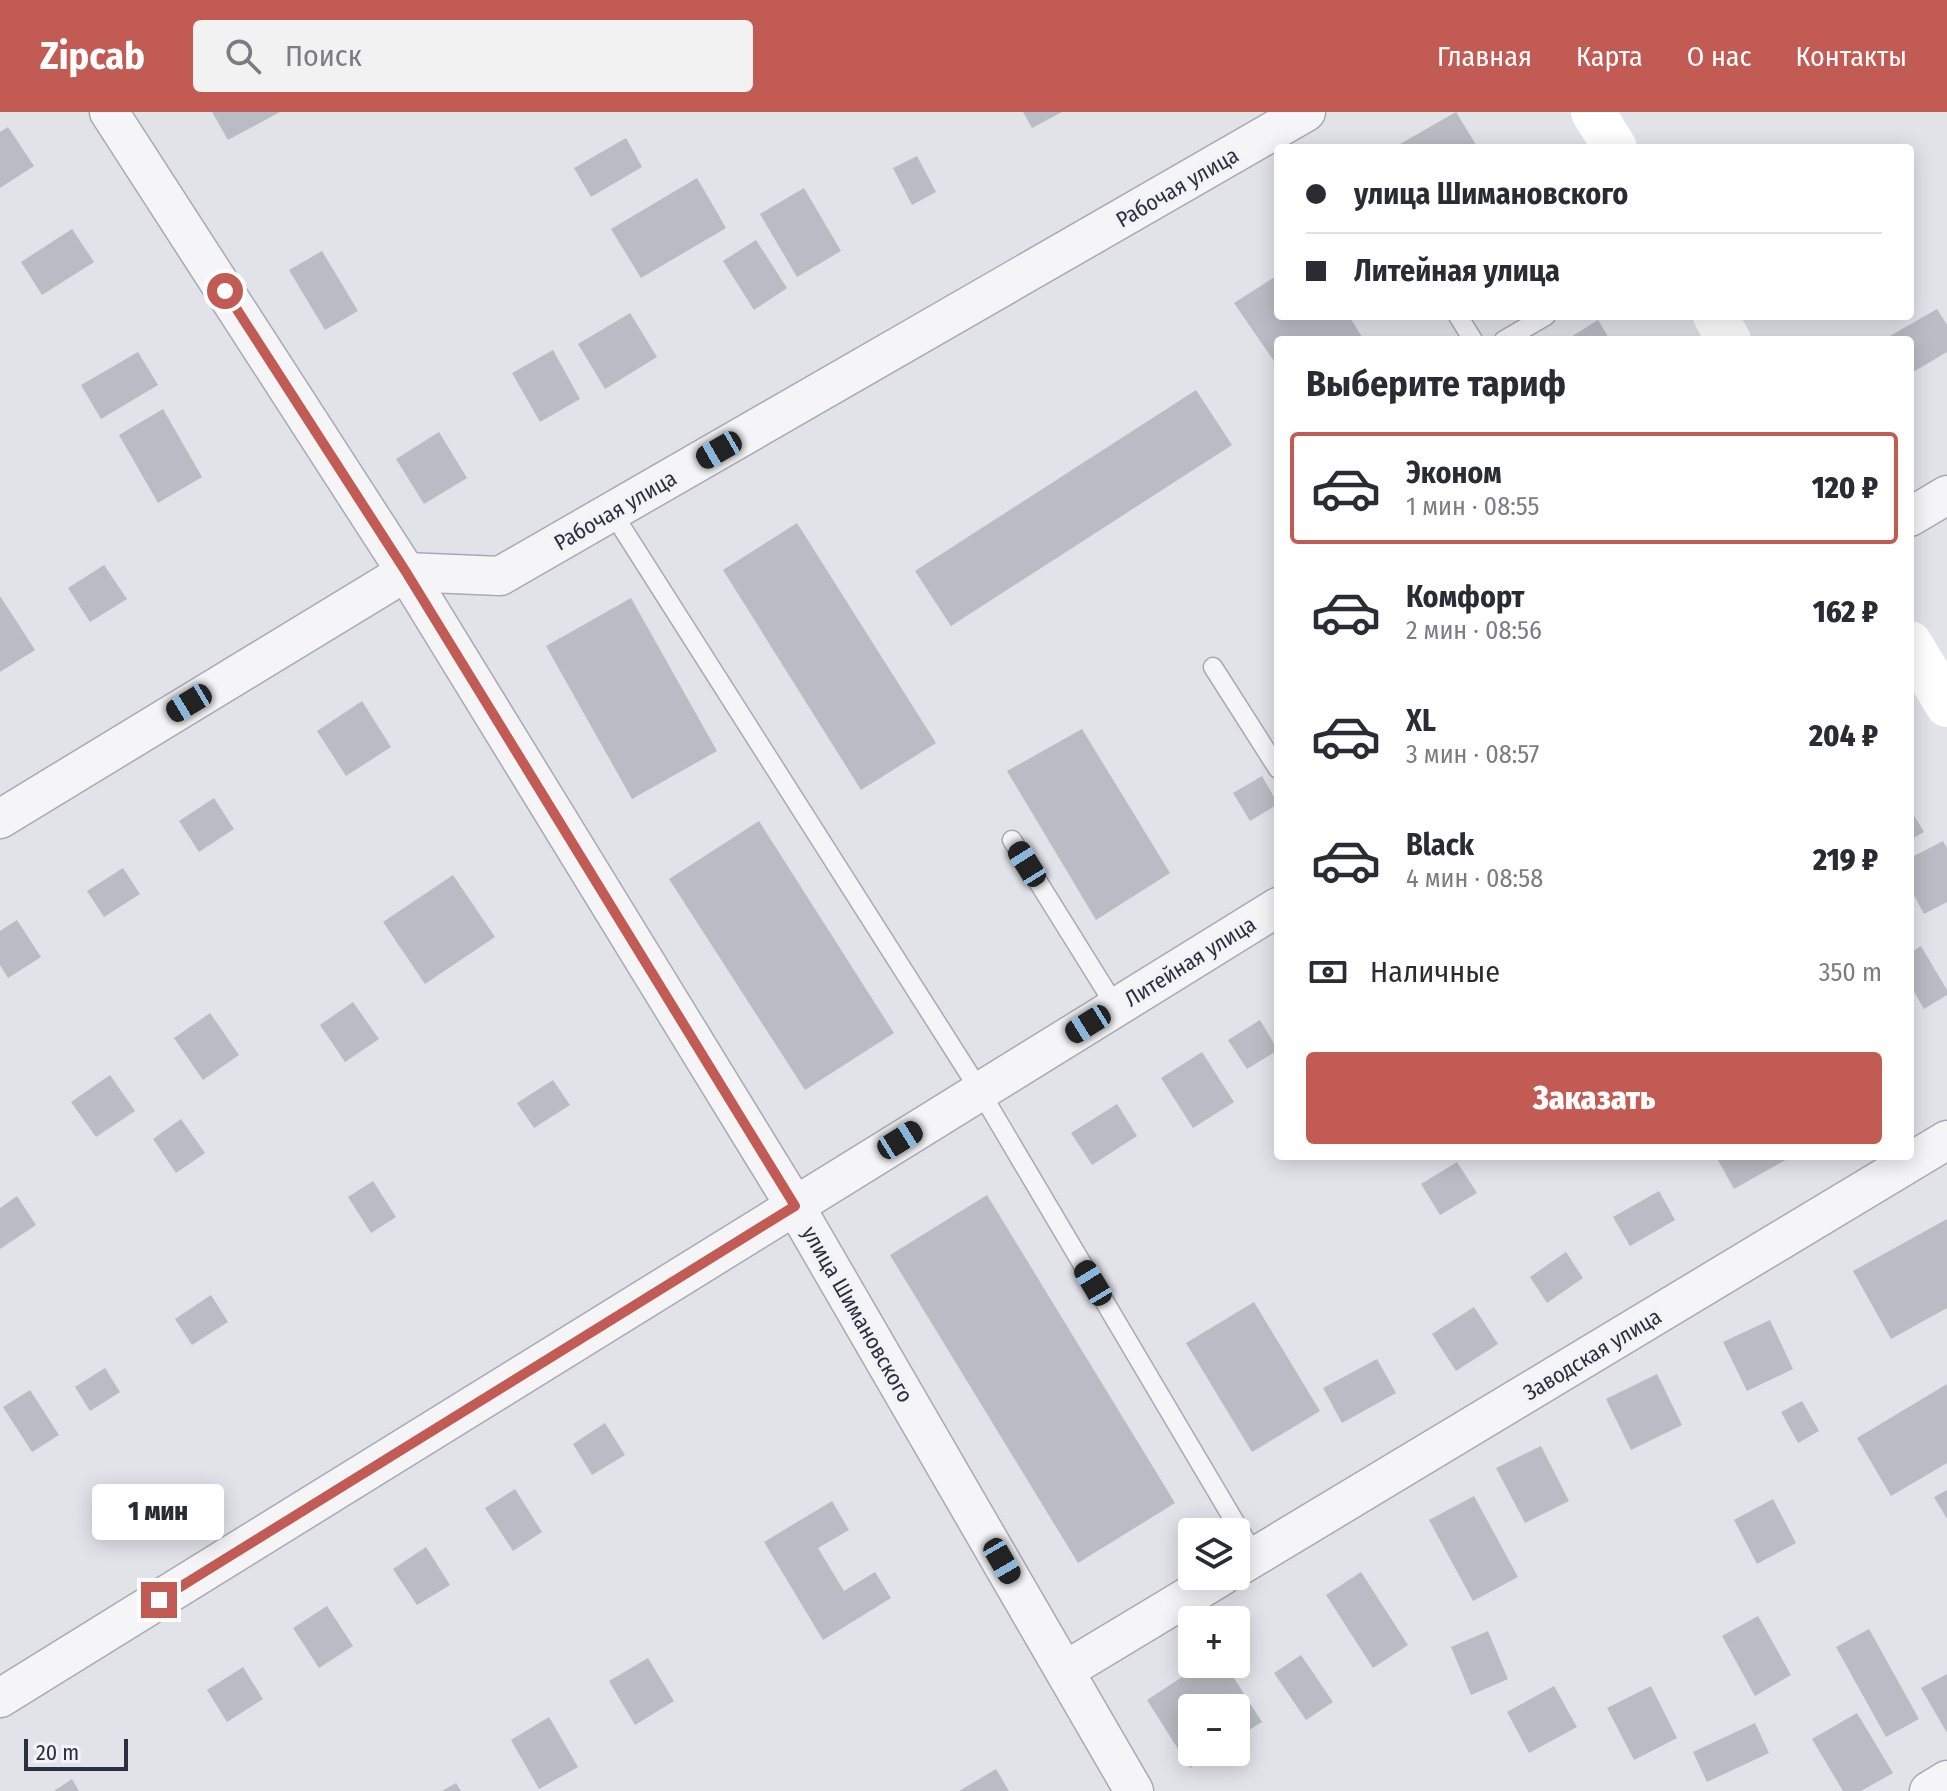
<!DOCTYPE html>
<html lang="ru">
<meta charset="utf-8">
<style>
:root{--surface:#fff;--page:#f2f2f3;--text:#2b2b33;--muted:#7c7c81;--line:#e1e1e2;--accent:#c15b54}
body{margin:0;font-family:"Fira Sans Condensed",sans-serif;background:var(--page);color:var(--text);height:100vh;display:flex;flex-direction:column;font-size:30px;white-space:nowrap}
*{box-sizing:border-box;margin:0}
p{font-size:26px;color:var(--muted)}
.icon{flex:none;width:44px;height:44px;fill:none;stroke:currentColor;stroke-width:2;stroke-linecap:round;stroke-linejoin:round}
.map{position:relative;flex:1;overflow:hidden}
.sheet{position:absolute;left:1274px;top:224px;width:640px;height:824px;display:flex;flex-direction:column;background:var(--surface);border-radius:8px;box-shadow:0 4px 20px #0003}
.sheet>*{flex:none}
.hud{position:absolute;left:1274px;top:32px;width:640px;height:176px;border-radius:8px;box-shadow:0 4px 20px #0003;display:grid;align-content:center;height:176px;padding:0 32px;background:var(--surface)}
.tools{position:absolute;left:1178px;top:1406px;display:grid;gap:16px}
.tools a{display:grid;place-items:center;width:72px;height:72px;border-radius:8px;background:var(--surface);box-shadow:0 4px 20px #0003;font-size:40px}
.scale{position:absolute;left:24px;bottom:20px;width:104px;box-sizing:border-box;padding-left:8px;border:4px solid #2c2f3f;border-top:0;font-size:22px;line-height:28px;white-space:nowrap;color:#2c2f3f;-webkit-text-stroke:6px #f2f3f7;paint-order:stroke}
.end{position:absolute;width:36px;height:36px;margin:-18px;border:10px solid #c15b54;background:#fff;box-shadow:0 0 0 4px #fff}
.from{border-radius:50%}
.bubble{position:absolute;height:56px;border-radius:8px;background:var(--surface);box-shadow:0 4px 20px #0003;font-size:26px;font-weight:800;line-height:56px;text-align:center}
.car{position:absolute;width:24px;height:48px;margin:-24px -12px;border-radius:10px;box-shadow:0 0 6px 2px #0007;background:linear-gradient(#222 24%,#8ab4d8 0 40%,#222 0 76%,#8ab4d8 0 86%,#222 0)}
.hud b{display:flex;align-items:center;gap:28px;height:76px;font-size:30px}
.hud b+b{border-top:2px solid var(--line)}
.hud i{width:20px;height:20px;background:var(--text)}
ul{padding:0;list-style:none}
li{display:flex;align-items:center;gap:24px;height:112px;margin:0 16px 12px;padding:0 16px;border:4px solid transparent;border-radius:8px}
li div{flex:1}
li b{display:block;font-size:30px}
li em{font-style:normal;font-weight:800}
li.on{border-color:var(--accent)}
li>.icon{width:72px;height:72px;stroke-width:1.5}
h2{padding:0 32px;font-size:36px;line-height:96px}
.pay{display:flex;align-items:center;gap:20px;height:88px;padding:0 32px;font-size:30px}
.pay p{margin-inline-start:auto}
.primary-button{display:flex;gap:16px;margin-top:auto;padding:16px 32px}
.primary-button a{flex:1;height:92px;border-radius:8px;background:var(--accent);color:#fff;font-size:32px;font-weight:800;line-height:92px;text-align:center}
header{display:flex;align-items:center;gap:48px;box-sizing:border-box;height:112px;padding:0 40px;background:var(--accent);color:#fff}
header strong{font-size:38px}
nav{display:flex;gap:44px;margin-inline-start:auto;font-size:28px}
.search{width:560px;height:72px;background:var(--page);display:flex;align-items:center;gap:20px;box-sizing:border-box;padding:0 28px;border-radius:8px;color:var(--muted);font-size:30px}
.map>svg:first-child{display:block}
.building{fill:#babcc5}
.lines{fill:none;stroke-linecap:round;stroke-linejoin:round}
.lane-casing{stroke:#a8a9b3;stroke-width:21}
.street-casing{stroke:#a8a9b3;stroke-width:41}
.lane{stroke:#f5f5f8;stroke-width:18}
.street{stroke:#f5f5f8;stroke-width:38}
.secondary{stroke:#fff;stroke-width:44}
.route{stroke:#c15b54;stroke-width:10}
.labels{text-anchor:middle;stroke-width:7;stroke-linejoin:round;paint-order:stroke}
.street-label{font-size:22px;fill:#2c2f3f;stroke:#f2f3f7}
</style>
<header>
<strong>Zipcab</strong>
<div class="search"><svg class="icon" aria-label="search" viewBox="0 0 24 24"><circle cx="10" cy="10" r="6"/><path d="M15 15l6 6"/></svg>Поиск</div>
<nav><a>Главная</a><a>Карта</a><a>О нас</a><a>Контакты</a></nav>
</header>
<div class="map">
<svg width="1947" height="1679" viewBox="0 0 1947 1679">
<rect width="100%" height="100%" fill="#e2e3e9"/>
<g class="building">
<polygon points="212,0 280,0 228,28"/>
<polygon points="1023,0 1062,0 1032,16"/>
<polygon points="1456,0 1478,36 1393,36"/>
<polygon points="8,15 34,54 0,76 0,20"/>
<polygon points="626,26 642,55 591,85 574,56"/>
<polygon points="917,44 936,80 912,93 893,56"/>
<polygon points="697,66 726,116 641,166 611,117"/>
<polygon points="804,76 841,139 797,165 760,102"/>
<polygon points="72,117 94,150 42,183 21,150"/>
<polygon points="756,128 787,176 754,198 723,149"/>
<polygon points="322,139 358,199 325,218 289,158"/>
<polygon points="1278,163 1278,204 1349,204 1364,228 1278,228 1278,255 1234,191"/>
<polygon points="1937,197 1947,213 1947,240 1910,262 1910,228 1883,228"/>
<polygon points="630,201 657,245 605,277 578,232"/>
<polygon points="1598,208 1610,228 1566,228"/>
<polygon points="553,238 580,287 540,310 512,261"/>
<polygon points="138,240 158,273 101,307 81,273"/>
<polygon points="1196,278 1232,333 951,514 915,459"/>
<polygon points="163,297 202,365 158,391 119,323"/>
<polygon points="439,320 467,366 424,392 396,347"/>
<polygon points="797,411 936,631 861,678 723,458"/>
<polygon points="104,453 127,487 90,510 68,476"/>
<polygon points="0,484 35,538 0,560"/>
<polygon points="631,486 717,639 632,687 546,534"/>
<polygon points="362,589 391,635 346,664 317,619"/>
<polygon points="1082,617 1170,761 1096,808 1007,659"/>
<polygon points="1262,664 1278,692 1250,709 1233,681"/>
<polygon points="214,686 234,717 199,740 179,709"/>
<polygon points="1910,697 1924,720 1910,728"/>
<polygon points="759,709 894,921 805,978 669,767"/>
<polygon points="1943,729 1947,736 1947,790 1924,802 1910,776 1910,746"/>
<polygon points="123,756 140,782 104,805 87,779"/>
<polygon points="453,763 495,825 425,872 383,810"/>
<polygon points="17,808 41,845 8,866 0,853 0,819"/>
<polygon points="1921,834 1947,878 1947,883 1924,897 1910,873 1910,841"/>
<polygon points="353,890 379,927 345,950 320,913"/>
<polygon points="210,901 239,943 203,968 174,926"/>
<polygon points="1260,908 1278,938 1247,957 1228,928"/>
<polygon points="1202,940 1234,990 1193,1016 1161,966"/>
<polygon points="110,963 135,999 96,1025 71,990"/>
<polygon points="553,968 570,993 534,1016 517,991"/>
<polygon points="1117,992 1137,1024 1092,1053 1071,1021"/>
<polygon points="181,1007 205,1041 176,1061 153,1027"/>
<polygon points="1724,1044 1788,1044 1789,1046 1734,1077 1718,1048"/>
<polygon points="1457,1050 1477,1081 1440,1103 1421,1072"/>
<polygon points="373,1069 396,1105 371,1121 348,1085"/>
<polygon points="1659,1079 1675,1108 1630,1134 1613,1105"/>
<polygon points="987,1083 1175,1391 1078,1451 890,1143"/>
<polygon points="17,1084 36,1113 0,1137 0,1096"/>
<polygon points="1947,1107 1947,1196 1891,1227 1853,1159"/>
<polygon points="1566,1140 1583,1166 1547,1191 1530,1165"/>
<polygon points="211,1183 228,1210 192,1233 175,1207"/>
<polygon points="1254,1190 1320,1299 1252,1340 1186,1231"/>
<polygon points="1474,1195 1498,1232 1456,1259 1432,1222"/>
<polygon points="1770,1208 1793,1257 1747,1279 1723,1230"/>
<polygon points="1377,1247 1396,1281 1342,1311 1323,1276"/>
<polygon points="105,1256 120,1280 90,1299 75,1275"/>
<polygon points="1657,1262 1682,1313 1631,1338 1606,1287"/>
<polygon points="1947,1272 1947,1351 1891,1384 1857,1326"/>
<polygon points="30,1278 59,1323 32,1340 3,1295"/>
<polygon points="1802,1289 1819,1319 1798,1331 1781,1300"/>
<polygon points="605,1311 625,1343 592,1363 573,1332"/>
<polygon points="1541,1334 1569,1389 1525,1411 1496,1356"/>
<polygon points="515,1377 542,1420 513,1439 485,1396"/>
<polygon points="1947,1378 1947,1407 1934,1385"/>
<polygon points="1474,1384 1518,1465 1473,1489 1429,1408"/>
<polygon points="1773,1387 1796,1431 1757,1452 1734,1408"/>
<polygon points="832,1389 849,1418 818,1436 844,1479 875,1460 891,1486 823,1528 764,1430"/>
<polygon points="426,1435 450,1473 417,1493 393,1457"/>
<polygon points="1361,1460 1408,1533 1373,1556 1326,1483"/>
<polygon points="327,1494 353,1534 319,1556 293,1516"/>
<polygon points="1758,1504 1791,1563 1755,1584 1722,1524"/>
<polygon points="1869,1517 1919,1607 1886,1625 1836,1535"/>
<polygon points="1488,1519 1508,1567 1471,1583 1451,1535"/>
<polygon points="1301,1543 1333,1590 1306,1608 1274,1561"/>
<polygon points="648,1546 674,1589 635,1613 609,1569"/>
<polygon points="1202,1552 1225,1552 1262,1610 1236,1626 1236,1596 1192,1596 1192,1640 1214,1640 1190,1656 1147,1588"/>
<polygon points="243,1555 263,1587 227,1610 207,1578"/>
<polygon points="1947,1562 1947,1621 1921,1576"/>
<polygon points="1554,1574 1577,1615 1529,1641 1507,1600"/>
<polygon points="1651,1574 1677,1626 1634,1648 1607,1596"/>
<polygon points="1857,1601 1893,1661 1861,1679 1843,1679 1812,1627"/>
<polygon points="549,1605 578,1655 539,1677 511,1628"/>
<polygon points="1755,1611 1769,1641 1707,1670 1693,1640"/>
<polygon points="996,1657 1009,1679 959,1679"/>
<polygon points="72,1667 79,1679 54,1679"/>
<polygon points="456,1671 461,1679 442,1679"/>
</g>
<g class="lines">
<defs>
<g id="lane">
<polyline points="1458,204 1473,228"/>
<polyline points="1504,228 1546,204"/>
<polyline points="612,400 980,979 1255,1444"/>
<polyline points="1213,555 1278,657"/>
<polyline points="1012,728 1116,895"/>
</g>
<g id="street">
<polyline points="109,0 406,460 795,1094 1134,1679"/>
<polyline points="1910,405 1947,383"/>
<polyline points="0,707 406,460 500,464 1306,0"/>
<polyline points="1236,1456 1947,1028"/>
<polyline points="1066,1558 1222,1464"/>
<polyline points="0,1586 1278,795"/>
<polyline points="1929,1679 1947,1668"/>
</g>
</defs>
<use href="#lane" class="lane-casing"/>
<use href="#street" class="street-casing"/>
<use href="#lane" class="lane"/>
<use href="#street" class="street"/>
<g class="secondary">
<polyline points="1593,0 1615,36"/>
<polyline points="1715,204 1729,228"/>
<polyline points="1910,531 1947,593"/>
</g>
</g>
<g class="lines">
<polyline class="route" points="159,1488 795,1094 406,460 225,179"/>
</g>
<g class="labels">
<g class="street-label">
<text transform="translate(1177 75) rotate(-30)" y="8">Рабочая улица</text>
<text transform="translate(615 398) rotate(-30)" y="8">Рабочая улица</text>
<text transform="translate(1190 849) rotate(-32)" y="8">Литейная улица</text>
<text transform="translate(858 1202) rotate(60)" y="8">улица Шимановского</text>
<text transform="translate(1592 1242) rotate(-31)" y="8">Заводская улица</text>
</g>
</g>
</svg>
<div class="tools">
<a><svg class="icon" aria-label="layers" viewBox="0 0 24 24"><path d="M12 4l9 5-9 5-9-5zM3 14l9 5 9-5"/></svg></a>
<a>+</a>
<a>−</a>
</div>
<div class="scale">20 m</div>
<i class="end from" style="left:225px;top:179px"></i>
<i class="end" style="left:159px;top:1488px"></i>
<div class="bubble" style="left:92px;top:1372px;width:132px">1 мин</div>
<i class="car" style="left:719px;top:338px;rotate:240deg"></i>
<i class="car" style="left:189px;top:591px;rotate:239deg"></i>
<i class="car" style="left:1027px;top:752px;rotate:328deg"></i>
<i class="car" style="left:1088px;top:912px;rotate:238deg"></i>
<i class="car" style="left:900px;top:1028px;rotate:58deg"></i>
<i class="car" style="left:1093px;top:1171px;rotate:329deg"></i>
<i class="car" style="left:1002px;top:1449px;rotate:150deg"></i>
<div class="hud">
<b><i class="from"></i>улица Шимановского</b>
<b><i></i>Литейная улица</b>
</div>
<section class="sheet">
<h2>Выберите тариф</h2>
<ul>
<li class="on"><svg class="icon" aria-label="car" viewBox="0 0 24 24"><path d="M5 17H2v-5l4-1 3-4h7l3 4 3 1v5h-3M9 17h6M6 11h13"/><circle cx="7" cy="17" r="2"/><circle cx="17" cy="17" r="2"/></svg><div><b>Эконом</b><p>1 мин · 08:55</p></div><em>120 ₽</em></li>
<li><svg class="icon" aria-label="car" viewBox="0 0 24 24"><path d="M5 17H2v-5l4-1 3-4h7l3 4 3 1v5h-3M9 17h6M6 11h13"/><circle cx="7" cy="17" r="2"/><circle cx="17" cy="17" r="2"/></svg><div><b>Комфорт</b><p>2 мин · 08:56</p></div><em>162 ₽</em></li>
<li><svg class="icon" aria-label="car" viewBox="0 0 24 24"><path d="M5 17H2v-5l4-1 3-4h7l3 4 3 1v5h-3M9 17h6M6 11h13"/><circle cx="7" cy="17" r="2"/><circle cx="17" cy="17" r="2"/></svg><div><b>XL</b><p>3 мин · 08:57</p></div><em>204 ₽</em></li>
<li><svg class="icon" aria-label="car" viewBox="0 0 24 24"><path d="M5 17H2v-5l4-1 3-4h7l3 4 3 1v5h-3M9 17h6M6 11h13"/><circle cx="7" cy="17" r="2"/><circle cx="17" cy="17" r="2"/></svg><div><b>Black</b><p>4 мин · 08:58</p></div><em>219 ₽</em></li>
</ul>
<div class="pay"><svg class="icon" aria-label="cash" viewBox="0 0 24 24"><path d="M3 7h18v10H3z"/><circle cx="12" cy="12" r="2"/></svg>Наличные<p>350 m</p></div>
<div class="primary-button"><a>Заказать</a></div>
</section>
</div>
